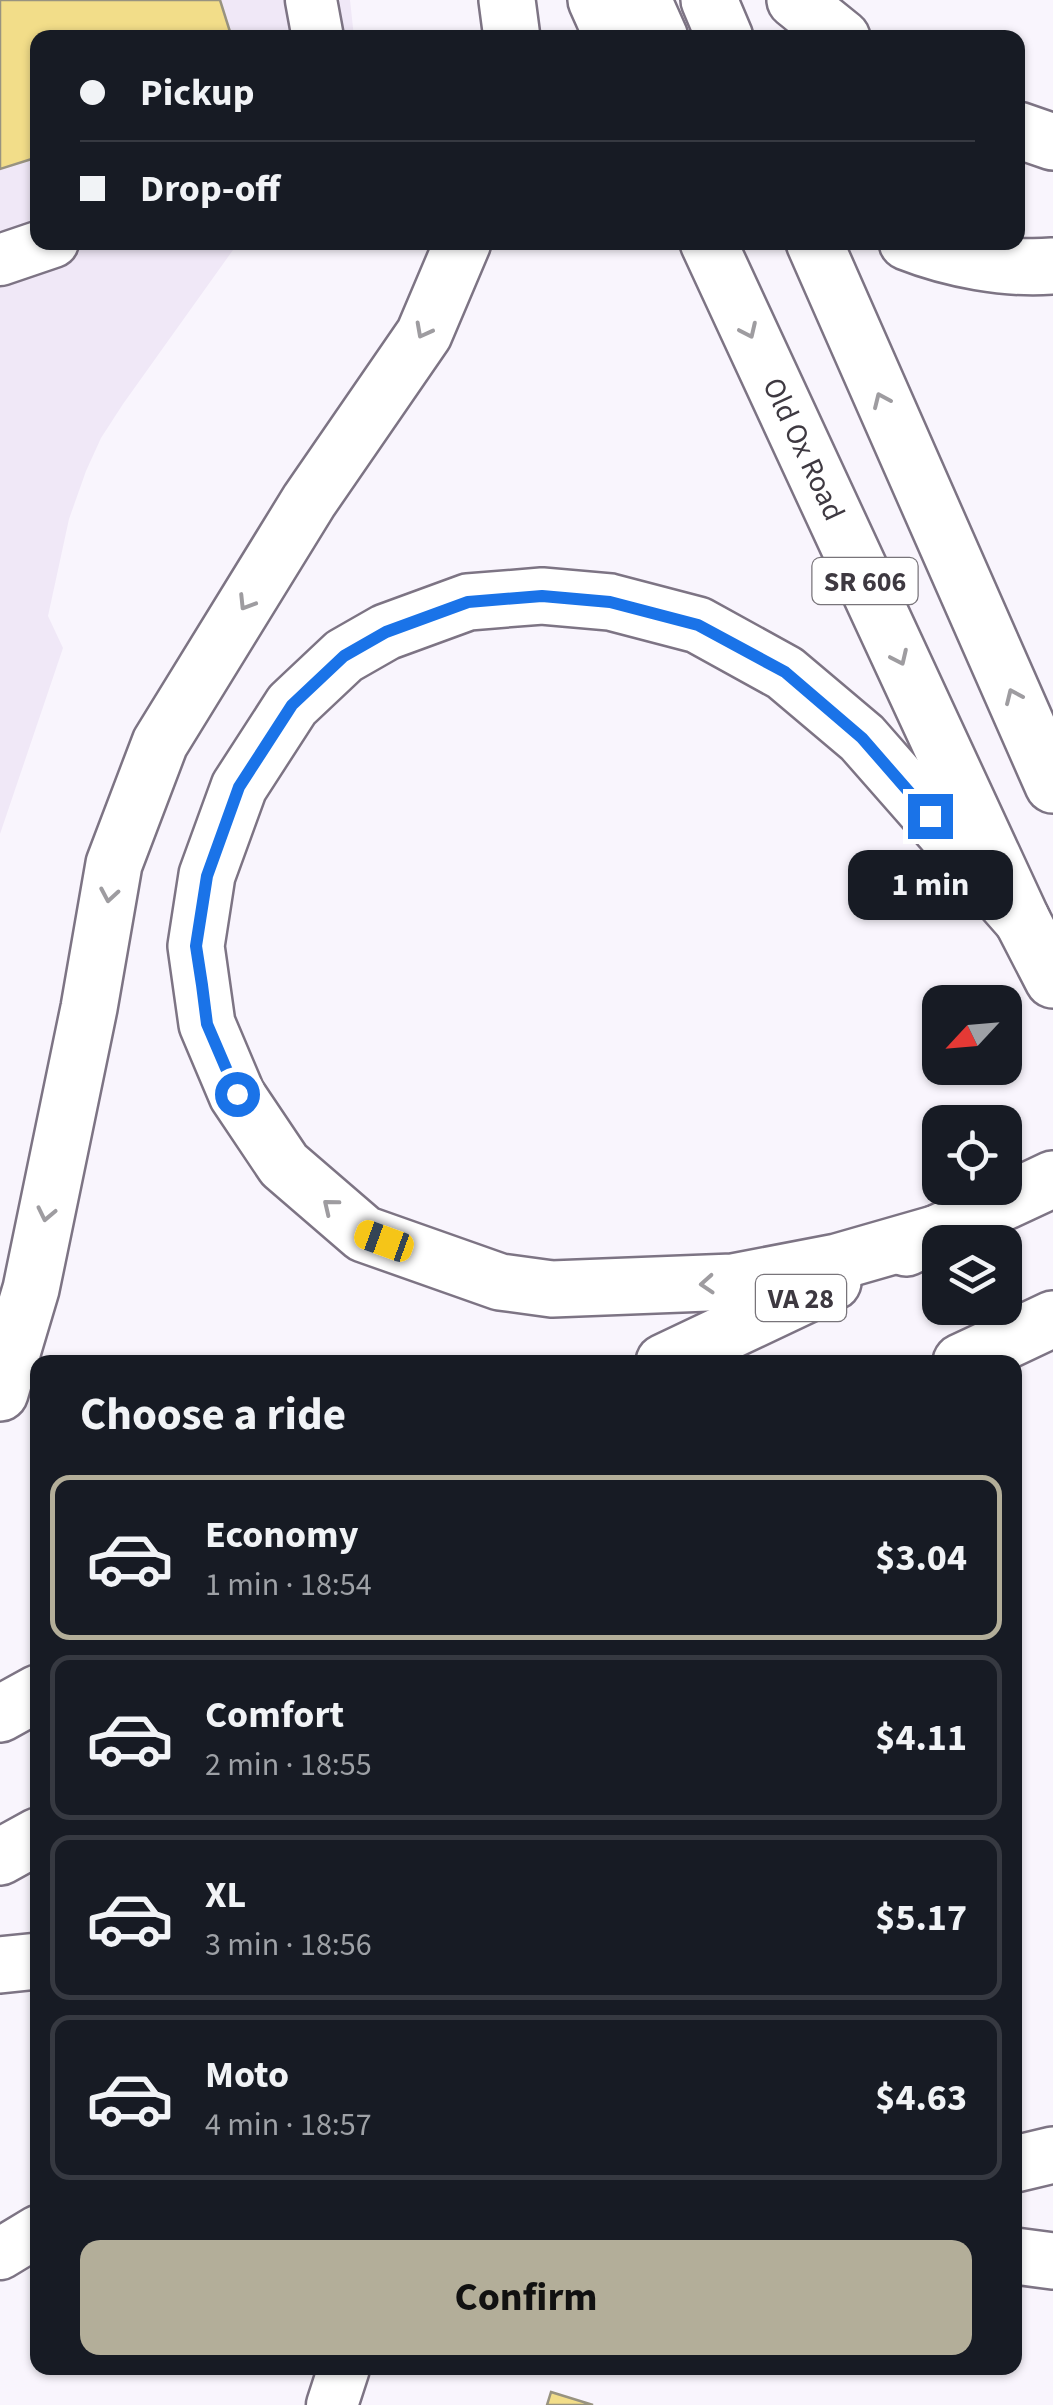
<!DOCTYPE html>
<meta charset="utf-8">
<style>
:root{--surface:#171b24;--page:#242831;--text:#f1f3f6;--muted:#9ea1a6;--line:#363941;--accent:#b3ae99}
body{margin:0;font-family:"Source Sans 3",sans-serif;background:var(--page);color:var(--text);height:100vh;display:flex;flex-direction:column;font-size:38px;white-space:nowrap}
*{box-sizing:border-box;margin:0}
p{font-size:32px;color:var(--muted)}
.icon{flex:none;width:55px;height:55px;fill:none;stroke:currentColor;stroke-width:2;stroke-linecap:round;stroke-linejoin:round}
.map{position:relative;flex:1;overflow:hidden}
.drawer{position:absolute;left:30px;top:1355px;width:992px;height:1020px;display:flex;flex-direction:column;background:var(--surface);border-radius:20px;box-shadow:0 2px 8px #0004}
.drawer>*{flex:none}
.top-card{position:absolute;left:30px;top:30px;width:995px;height:220px;border-radius:20px;box-shadow:0 2px 8px #0004;display:grid;align-content:center;height:220px;padding:0 50px;background:var(--surface)}
.needle{width:65px;rotate:244deg}
.tools{position:absolute;left:922px;top:985px;display:grid;gap:20px}
.tools a{display:grid;place-items:center;width:100px;height:100px;border-radius:20px;background:var(--surface);box-shadow:0 2px 8px #0004;font-size:50px}
.end{position:absolute;width:45px;height:45px;margin:-22px;border:12px solid #1a73e8;background:#fff;box-shadow:0 0 0 5px #fff}
.from{border-radius:50%}
.bubble{position:absolute;height:70px;border-radius:20px;background:var(--surface);box-shadow:0 2px 8px #0004;font-size:32px;font-weight:700;line-height:70px;text-align:center}
.car{position:absolute;width:30px;height:60px;margin:-30px -15px;border-radius:12px;box-shadow:0 0 8px 2px #0007;background:linear-gradient(#f5c518 24%,#345 0 40%,#f5c518 0 76%,#345 0 86%,#f5c518 0)}
.top-card b{display:flex;align-items:center;gap:35px;height:95px;font-size:38px}
.top-card b+b{border-top:2px solid var(--line)}
.top-card i{width:25px;height:25px;background:var(--text)}
ul{padding:0;list-style:none}
li{display:flex;align-items:center;gap:30px;height:165px;margin:0 20px 15px;padding:0 30px;border:5px solid var(--line);border-radius:20px}
li div{flex:1}
li b{display:block;font-size:38px}
li em{font-style:normal;font-weight:700}
li.active{border-color:var(--accent)}
li>.icon{width:90px;height:90px;stroke-width:1.5}
h2{padding:0 50px;font-size:45px;line-height:120px}
.button{display:flex;gap:20px;margin-top:auto;padding:20px 50px}
.button a{flex:1;height:115px;border-radius:20px;background:var(--accent);color:#111;font-size:40px;font-weight:700;line-height:115px;text-align:center}
.map>svg:first-child{display:block}
.built{fill:#f0e8f7}
.building{fill:#f2dd89;stroke:#989380;stroke-width:2.5}
.lines{fill:none;stroke-linecap:round;stroke-linejoin:round}
.minor-casing{stroke:#7d7484;stroke-width:55}
.major-casing{stroke:#7d7484;stroke-width:60}
.highway-casing{stroke:#7d7484;stroke-width:60}
.minor{stroke:#fff;stroke-width:50}
.major{stroke:#fff;stroke-width:55}
.highway{stroke:#fff;stroke-width:55}
.oneway{stroke:#9e9ca0}
.route{stroke:#1a73e8;stroke-width:12}
.labels{text-anchor:middle;stroke-width:8;stroke-linejoin:round;paint-order:stroke}
.shield{fill:#fff;stroke:#78747a;stroke-width:2.5}
.shield-label{font-size:28px;font-weight:bold;fill:#3e3941}
.street-label{font-size:30px;fill:#3e3941;stroke:#fff}
</style>
<div class="map">
<svg width="1053" height="2405" viewBox="0 0 1053 2405">
<rect width="100%" height="100%" fill="#f9f5fd"/>
<polygon class="built" points="0,0 350,0 354,37 38,38 38,242 238,243 123,404 101,438 86,471 69,519 48,616 63,648 0,834"/>
<g class="building">
<polygon points="0,0 220,0 232,38 38,38 38,157 0,169"/>
<polygon points="551,2392 593,2405 547,2405"/>
</g>
<g class="lines">
<defs>
<g id="minor">
<polyline points="311,0 318,38"/>
<polyline points="0,260 53,242"/>
<polyline points="0,2254 38,2231"/>
<polyline points="332,2405 344,2368"/>
</g>
<g id="major">
<polyline points="596,0 613,38"/>
<polyline points="643,0 660,38"/>
<polyline points="709,0 725,38"/>
<polyline points="708,242 1022,920 1053,980"/>
<polyline points="814,242 1053,785"/>
</g>
<g id="highway">
<polyline points="507,0 512,38"/>
<polyline points="795,0 842,38"/>
<polyline points="1018,130 1053,142"/>
<path d="M 907,242 C 950,259 1007,270 1053,266"/>
<polyline points="938,1233 837,1262 733,1282 552,1289 500,1282 364,1234 284,1165 237,1095 207,1024 196,946 207,875 239,787 292,705 344,656 386,632 468,602 542,596 610,602 698,625 785,673 862,738 1022,920"/>
<polyline points="906,1248 1053,1179"/>
<polyline points="664,1362 833,1282"/>
<polyline points="961,1362 1053,1319"/>
<polyline points="0,1393 31,1289 89,1008 114,864 160,743 309,501 424,334 463,242"/>
<polyline points="0,1714 38,1693"/>
<polyline points="0,1857 38,1836"/>
<polyline points="0,1965 38,1961"/>
<polyline points="1015,2164 1053,2155"/>
<polyline points="1015,2256 1053,2261"/>
</g>
</defs>
<use href="#minor" class="minor-casing"/>
<use href="#major" class="major-casing"/>
<use href="#highway" class="highway-casing"/>
<use href="#minor" class="minor"/>
<use href="#major" class="major"/>
<use href="#highway" class="highway"/>
</g>
<defs><path id="oneway-chevron" d="M-2-3.5L2.5 0L-2 3.5" fill="none" stroke-width="1.6" stroke-linecap="round" stroke-linejoin="round" transform="scale(2.5)"/></defs>
<g class="oneway">
<use href="#oneway-chevron" transform="translate(423 331) rotate(118)"/>
<use href="#oneway-chevron" transform="translate(749 331) rotate(65)"/>
<use href="#oneway-chevron" transform="translate(881 400) rotate(-114)"/>
<use href="#oneway-chevron" transform="translate(246 603) rotate(122)"/>
<use href="#oneway-chevron" transform="translate(900 658) rotate(65)"/>
<use href="#oneway-chevron" transform="translate(1013 696) rotate(-114)"/>
<use href="#oneway-chevron" transform="translate(109 895) rotate(100)"/>
<use href="#oneway-chevron" transform="translate(330 1206) rotate(-141)"/>
<use href="#oneway-chevron" transform="translate(46 1214) rotate(102)"/>
<use href="#oneway-chevron" transform="translate(707 1284) rotate(176)"/>
</g>
<g class="lines">
<polyline class="route" points="237,1094 207,1024 202,985 196,946 207,876 239,787 292,705 344,656 386,632 468,602 542,596 610,602 698,625 785,672 862,738 930,816"/>
</g>
<g class="labels">
<g class="shield">
<rect x="812.5" y="558" width="105" height="46" rx="8"/>
<rect x="756" y="1275" width="90" height="46" rx="8"/>
</g>
<g class="shield-label">
<text x="865" y="591">SR 606</text>
<text x="801" y="1308">VA 28</text>
</g>
<g class="street-label">
<text transform="translate(804 449) rotate(65)" y="10">Old Ox Road</text>
</g>
</g>
</svg>
<div class="tools">
<a><svg class="needle" viewBox="-14 -14 28 28"><path d="M0-13l5 13h-10z" fill="#e53935"/><path d="M0 13l5-13h-10z" fill="#9ea1a6"/></svg></a>
<a><svg class="icon" aria-label="locate" viewBox="0 0 24 24"><circle cx="12" cy="12" r="6"/><path d="M12 2v4M12 18v4M2 12h4M18 12h4"/></svg></a>
<a><svg class="icon" aria-label="layers" viewBox="0 0 24 24"><path d="M12 4l9 5-9 5-9-5zM3 14l9 5 9-5"/></svg></a>
</div>
<i class="end from" style="left:237px;top:1094px"></i>
<i class="end" style="left:930px;top:816px"></i>
<div class="bubble" style="left:848px;top:850px;width:165px">1 min</div>
<i class="car" style="left:384px;top:1241px;rotate:290deg"></i>
<div class="top-card">
<b><i class="from"></i>Pickup</b>
<b><i></i>Drop-off</b>
</div>
<section class="drawer">
<h2>Choose a ride</h2>
<ul>
<li class="active"><svg class="icon" aria-label="car" viewBox="0 0 24 24"><path d="M5 17H2v-5l4-1 3-4h7l3 4 3 1v5h-3M9 17h6M6 11h13"/><circle cx="7" cy="17" r="2"/><circle cx="17" cy="17" r="2"/></svg><div><b>Economy</b><p>1 min · 18:54</p></div><em>$3.04</em></li>
<li><svg class="icon" aria-label="car" viewBox="0 0 24 24"><path d="M5 17H2v-5l4-1 3-4h7l3 4 3 1v5h-3M9 17h6M6 11h13"/><circle cx="7" cy="17" r="2"/><circle cx="17" cy="17" r="2"/></svg><div><b>Comfort</b><p>2 min · 18:55</p></div><em>$4.11</em></li>
<li><svg class="icon" aria-label="car" viewBox="0 0 24 24"><path d="M5 17H2v-5l4-1 3-4h7l3 4 3 1v5h-3M9 17h6M6 11h13"/><circle cx="7" cy="17" r="2"/><circle cx="17" cy="17" r="2"/></svg><div><b>XL</b><p>3 min · 18:56</p></div><em>$5.17</em></li>
<li><svg class="icon" aria-label="car" viewBox="0 0 24 24"><path d="M5 17H2v-5l4-1 3-4h7l3 4 3 1v5h-3M9 17h6M6 11h13"/><circle cx="7" cy="17" r="2"/><circle cx="17" cy="17" r="2"/></svg><div><b>Moto</b><p>4 min · 18:57</p></div><em>$4.63</em></li>
</ul>
<div class="button"><a>Confirm</a></div>
</section>
</div>
